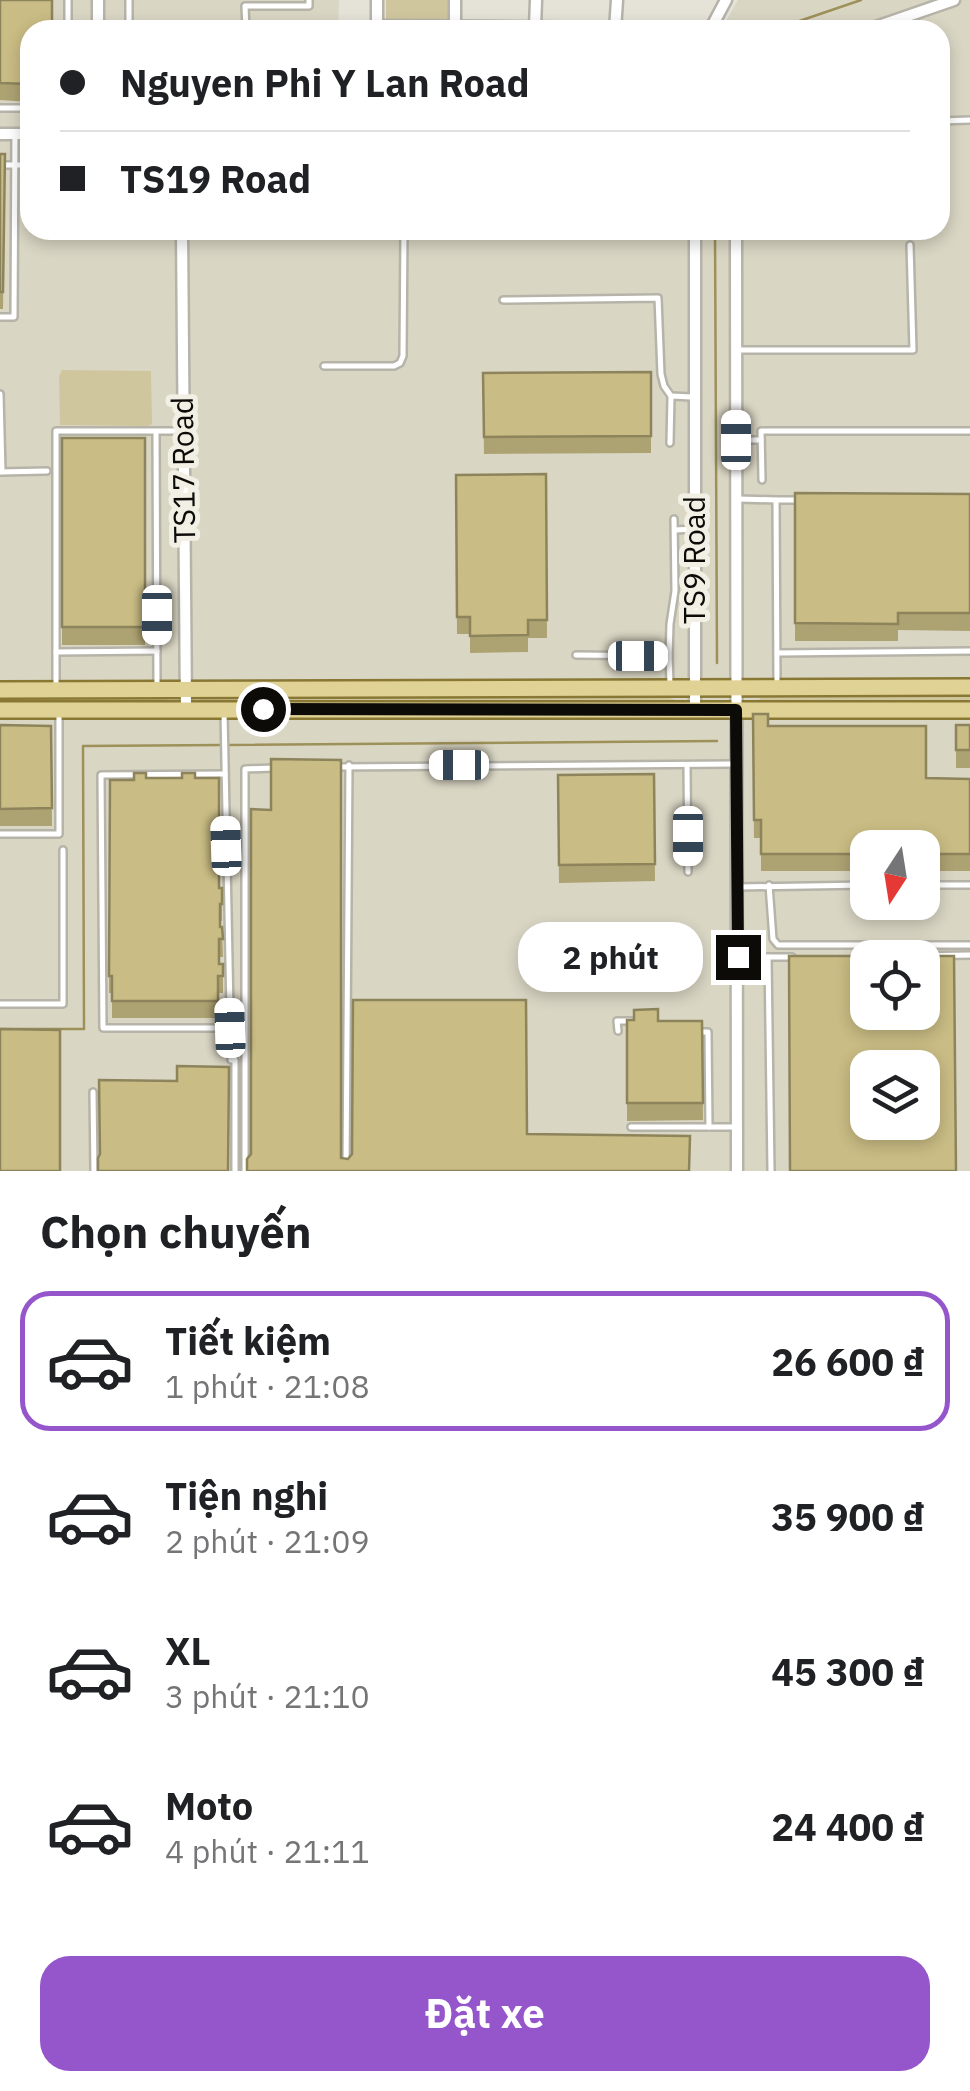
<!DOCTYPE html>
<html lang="vi">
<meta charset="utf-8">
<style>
:root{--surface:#fff;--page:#f2f2f2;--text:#202124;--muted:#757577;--line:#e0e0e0;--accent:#9556cc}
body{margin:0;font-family:"IBM Plex Sans",sans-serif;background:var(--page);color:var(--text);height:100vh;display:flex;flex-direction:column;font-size:38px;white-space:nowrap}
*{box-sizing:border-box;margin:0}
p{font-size:32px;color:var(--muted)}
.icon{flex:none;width:55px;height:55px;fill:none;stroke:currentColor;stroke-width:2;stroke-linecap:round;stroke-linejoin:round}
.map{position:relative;height:1171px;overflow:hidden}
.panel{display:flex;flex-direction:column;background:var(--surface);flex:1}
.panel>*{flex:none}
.hud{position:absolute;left:20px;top:20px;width:930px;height:220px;border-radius:30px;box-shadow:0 5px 15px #0003;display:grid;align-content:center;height:220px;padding:0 40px;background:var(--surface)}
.needle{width:65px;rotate:192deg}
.controls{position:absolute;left:850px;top:830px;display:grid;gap:20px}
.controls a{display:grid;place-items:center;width:90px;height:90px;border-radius:20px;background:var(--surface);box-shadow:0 5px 15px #0003;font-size:50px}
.end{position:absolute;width:45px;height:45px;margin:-22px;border:12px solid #0c0b08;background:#fff;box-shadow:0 0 0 5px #fff}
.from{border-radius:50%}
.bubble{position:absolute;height:70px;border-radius:30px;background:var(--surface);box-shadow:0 5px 15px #0003;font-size:32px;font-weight:800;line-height:70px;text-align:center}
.car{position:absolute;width:30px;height:60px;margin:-30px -15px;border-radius:12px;box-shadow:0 0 8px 2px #0007;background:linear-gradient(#fff 24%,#345 0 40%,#fff 0 76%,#345 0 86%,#fff 0)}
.hud b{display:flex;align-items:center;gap:35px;height:95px;font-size:38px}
.hud b+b{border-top:2px solid var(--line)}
.hud i{width:25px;height:25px;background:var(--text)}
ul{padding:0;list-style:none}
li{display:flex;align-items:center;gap:30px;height:140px;margin:0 20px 15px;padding:0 20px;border:5px solid transparent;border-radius:30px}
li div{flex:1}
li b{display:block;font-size:38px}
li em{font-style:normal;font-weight:800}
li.active{border-color:var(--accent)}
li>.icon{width:90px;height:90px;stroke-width:1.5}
h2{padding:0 40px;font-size:45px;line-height:120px}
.cta{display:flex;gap:20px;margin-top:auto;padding:20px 40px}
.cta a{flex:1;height:115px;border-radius:30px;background:var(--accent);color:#fff;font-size:40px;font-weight:800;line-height:115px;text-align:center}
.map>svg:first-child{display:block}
.built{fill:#dad6c4;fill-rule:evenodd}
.green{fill:#d0c69e}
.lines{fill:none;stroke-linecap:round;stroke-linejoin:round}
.stream{stroke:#9d9059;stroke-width:2.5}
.lane-casing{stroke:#b6b4a9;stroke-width:10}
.street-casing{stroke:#b6b4a9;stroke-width:15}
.primary-casing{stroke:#887834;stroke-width:20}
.lane{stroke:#fff;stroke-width:5}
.street{stroke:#fff;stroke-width:10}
.primary{stroke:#e0d194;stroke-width:15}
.wall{fill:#ada272}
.building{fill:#c9bc84;stroke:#8d845c;stroke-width:2.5;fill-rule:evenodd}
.route{stroke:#0c0b08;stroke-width:12}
.labels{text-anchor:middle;stroke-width:10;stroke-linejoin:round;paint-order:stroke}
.street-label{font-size:30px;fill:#0c0b08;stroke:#f2f0e5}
</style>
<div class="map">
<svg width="970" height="1171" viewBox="0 0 970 1171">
<rect width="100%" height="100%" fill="#e5e2d8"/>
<path class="built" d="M 0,0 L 339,0 L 338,30 L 30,30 L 30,230 L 940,230 L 940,30 L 721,30 L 738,0 L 970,0 L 970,1171 L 0,1171 ZM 868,848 L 922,848 L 922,902 L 868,902 ZM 868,958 L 922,958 L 922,1012 L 868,1012 ZM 868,1068 L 922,1068 L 922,1122 L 868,1122 Z"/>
<g class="green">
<polygon points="386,0 448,0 448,22 386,21"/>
<polygon points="62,370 151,371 152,424 148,426 60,425 59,376"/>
<polygon points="164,696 167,700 163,702 0,703 0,697"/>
<polygon points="206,697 670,698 675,700 673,704 202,702 201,699"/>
<polygon points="970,697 970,704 761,705 758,702 760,698"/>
</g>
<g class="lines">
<g class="stream">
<polyline points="773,30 861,0"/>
<polyline points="715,230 717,663"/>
<polyline points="0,1029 84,1029 83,746 717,741"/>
</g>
<defs>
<g id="lane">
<polyline points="129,0 129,30"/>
<polyline points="68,30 68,0"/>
<polyline points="246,30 245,6 309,6 309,0"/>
<polyline points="0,108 30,108"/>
<polyline points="940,121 970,120"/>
<polyline points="0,165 30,165"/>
<polyline points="503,300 658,298 661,374 664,386 671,396"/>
<polyline points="0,317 14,317 15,134"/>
<polyline points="737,350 913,350 910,245"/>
<polyline points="324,366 394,366 400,363 403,356 404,230"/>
<polyline points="0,394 2,472"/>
<polyline points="157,431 181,431"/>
<polyline points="739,440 761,440"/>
<polyline points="670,443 671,396 692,397"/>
<polyline points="0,472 47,471"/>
<polyline points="762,480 761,431 970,431"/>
<polyline points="739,499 776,500"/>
<polyline points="675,530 695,529"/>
<polyline points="56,652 157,651"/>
<polyline points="777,653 970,651"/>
<polyline points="576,655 669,656 670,684"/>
<polyline points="669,656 670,624 675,591 674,519"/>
<polyline points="777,683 776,500 802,500"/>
<polyline points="56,689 56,431 156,431 157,687"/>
<polyline points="224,713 231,1060 235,1060 235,1171"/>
<polyline points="687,765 688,872"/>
<polyline points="335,767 734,764"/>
<polyline points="225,774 101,775 103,1028 230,1028"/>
<polyline points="0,834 59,834 59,713"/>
<polyline points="769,885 773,939 778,945 970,945"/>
<polyline points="922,885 970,885"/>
<polyline points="738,887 868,885"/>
<polyline points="913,956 970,955"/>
<polyline points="738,957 792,957"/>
<polyline points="768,957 771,1171"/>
<polyline points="0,1004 63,1004 63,850"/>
<polyline points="618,1031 617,1021 631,1021"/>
<polyline points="696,1032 708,1032 709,1127"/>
<polyline points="93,1092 94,1171"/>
<polyline points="631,1127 734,1127"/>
<polyline points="245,1171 245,769 274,768"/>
<polyline points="346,1171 349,765"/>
</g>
<g id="street">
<polyline points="98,0 98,30"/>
<polyline points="377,0 377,29"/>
<polyline points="377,26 615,28"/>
<polyline points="455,27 455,0"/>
<polyline points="535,27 536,0"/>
<polyline points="615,30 617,0"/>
<polyline points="710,30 726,0"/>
<polyline points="867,30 954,0"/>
<polyline points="0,134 30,134"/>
<polyline points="182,230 186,709"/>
<polyline points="695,230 695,710"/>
<polyline points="736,230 737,1171"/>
</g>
<g id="primary">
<polyline points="0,690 970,687"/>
<polyline points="0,710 970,710"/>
</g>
</defs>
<use href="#lane" class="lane-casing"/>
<use href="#street" class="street-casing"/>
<use href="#primary" class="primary-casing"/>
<use href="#lane" class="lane"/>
<use href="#street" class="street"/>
<use href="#primary" class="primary"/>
</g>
<g class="wall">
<polygon points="0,0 30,30 30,102 0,100"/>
<polygon points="0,154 5,154 3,309 0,309"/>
<polygon points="651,372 651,453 484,454 483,373"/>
<rect x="62" y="438" width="83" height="207"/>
<polygon points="546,474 547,638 528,638 528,652 470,653 470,634 457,634 456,475"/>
<polygon points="795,493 970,494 970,631 898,630 898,641 795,641"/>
<polygon points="753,714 768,726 926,778 970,779 970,871 922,871 922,848 868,848 868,871 761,871 761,838 754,838"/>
<polygon points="0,725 51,726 52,826 0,826"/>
<rect x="956" y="725" width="14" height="43"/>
<polygon points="654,774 655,881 559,883 558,775"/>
<polygon points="146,778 195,778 222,904 222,921 220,921 220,927 222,927 223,957 219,957 219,964 223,964 223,993 218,993 218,1018 112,1018 112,993 109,993 110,780"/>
<polygon points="627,1020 702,1021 703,1120 627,1121"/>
</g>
<g class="building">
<polygon points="0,0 52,0 52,30 30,30 30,84 0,83"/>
<polygon points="0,154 5,154 3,292 0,292"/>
<polygon points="651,372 651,436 484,437 483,373"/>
<rect x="62" y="438" width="83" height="189"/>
<polygon points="546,474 547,620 528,620 528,635 470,636 470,617 457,617 456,475"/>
<polygon points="795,493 970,494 970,613 898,613 898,624 795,623"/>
<polygon points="753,714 768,714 768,726 926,726 926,778 970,779 970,854 922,854 922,848 868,848 868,854 761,854 761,820 754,820"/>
<polygon points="0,725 51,726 52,808 0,809"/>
<rect x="956" y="725" width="14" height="25"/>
<polygon points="271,759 341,760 341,1158 348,1159 352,1154 353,1000 526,1000 527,1134 690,1136 689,1171 247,1171 247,1159 251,1154 251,809 271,810"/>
<polygon points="134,773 146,773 146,778 182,778 182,773 195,773 195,778 219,778 219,888 222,888 222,904 220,904 220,927 222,927 223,939 219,939 219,964 223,964 223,976 218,976 218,1001 112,1001 112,976 109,976 110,780 134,780"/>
<polygon points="654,774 655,864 559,865 558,775"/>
<path d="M 789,956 L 954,956 L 956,1171 L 790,1171 ZM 868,958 L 922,958 L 922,1012 L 868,1012 ZM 868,1068 L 922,1068 L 922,1122 L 868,1122 Z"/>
<polygon points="658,1009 658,1021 702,1021 703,1103 627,1103 627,1020 634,1020 634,1010"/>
<polygon points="0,1029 60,1030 60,1171 0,1171"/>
<polygon points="177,1066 229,1067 228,1171 98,1171 98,1158 100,1154 99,1080 177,1081"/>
</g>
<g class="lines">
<polyline class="route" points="263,709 736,710 738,957"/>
</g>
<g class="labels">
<g class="street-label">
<text transform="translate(184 470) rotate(-91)" y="10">TS17 Road</text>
<text transform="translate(695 560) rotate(-90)" y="10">TS9 Road</text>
</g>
</g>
</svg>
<div class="controls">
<a><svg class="needle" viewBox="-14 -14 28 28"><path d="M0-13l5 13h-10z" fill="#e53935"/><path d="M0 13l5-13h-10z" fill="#757577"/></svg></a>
<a><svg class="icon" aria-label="locate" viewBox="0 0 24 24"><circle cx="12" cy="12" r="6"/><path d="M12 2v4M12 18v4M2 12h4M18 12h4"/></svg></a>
<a><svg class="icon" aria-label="layers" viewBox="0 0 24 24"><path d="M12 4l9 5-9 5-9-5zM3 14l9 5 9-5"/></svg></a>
</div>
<i class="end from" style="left:263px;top:709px"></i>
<i class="end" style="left:738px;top:957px"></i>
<div class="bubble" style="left:518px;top:922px;width:185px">2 phút</div>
<i class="car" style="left:736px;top:440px;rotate:0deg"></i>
<i class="car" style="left:157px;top:615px;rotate:180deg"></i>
<i class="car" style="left:638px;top:656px;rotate:90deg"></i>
<i class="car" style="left:459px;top:765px;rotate:270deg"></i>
<i class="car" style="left:688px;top:836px;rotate:180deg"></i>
<i class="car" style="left:226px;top:846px;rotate:358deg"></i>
<i class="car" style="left:230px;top:1028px;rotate:358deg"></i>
<div class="hud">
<b><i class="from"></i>Nguyen Phi Y Lan Road</b>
<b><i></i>TS19 Road</b>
</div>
</div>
<section class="panel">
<h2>Chọn chuyến</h2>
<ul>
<li class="active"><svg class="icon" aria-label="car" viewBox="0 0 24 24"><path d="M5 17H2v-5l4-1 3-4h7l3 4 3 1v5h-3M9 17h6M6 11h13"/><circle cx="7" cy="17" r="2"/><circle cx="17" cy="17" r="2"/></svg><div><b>Tiết kiệm</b><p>1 phút · 21:08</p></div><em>26 600 ₫</em></li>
<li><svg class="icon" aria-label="car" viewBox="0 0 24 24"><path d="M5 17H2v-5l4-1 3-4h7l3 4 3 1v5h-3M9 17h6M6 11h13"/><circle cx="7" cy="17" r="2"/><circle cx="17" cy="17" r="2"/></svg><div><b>Tiện nghi</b><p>2 phút · 21:09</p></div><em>35 900 ₫</em></li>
<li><svg class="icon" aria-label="car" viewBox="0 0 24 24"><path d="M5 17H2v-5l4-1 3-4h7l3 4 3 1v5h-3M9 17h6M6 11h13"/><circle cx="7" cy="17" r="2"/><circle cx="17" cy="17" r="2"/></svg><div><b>XL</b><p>3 phút · 21:10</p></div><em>45 300 ₫</em></li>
<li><svg class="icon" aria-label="car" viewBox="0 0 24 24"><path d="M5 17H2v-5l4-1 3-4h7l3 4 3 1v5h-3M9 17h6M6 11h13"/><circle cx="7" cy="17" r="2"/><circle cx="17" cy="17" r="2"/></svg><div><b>Moto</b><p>4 phút · 21:11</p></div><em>24 400 ₫</em></li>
</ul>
<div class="cta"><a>Đặt xe</a></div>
</section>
